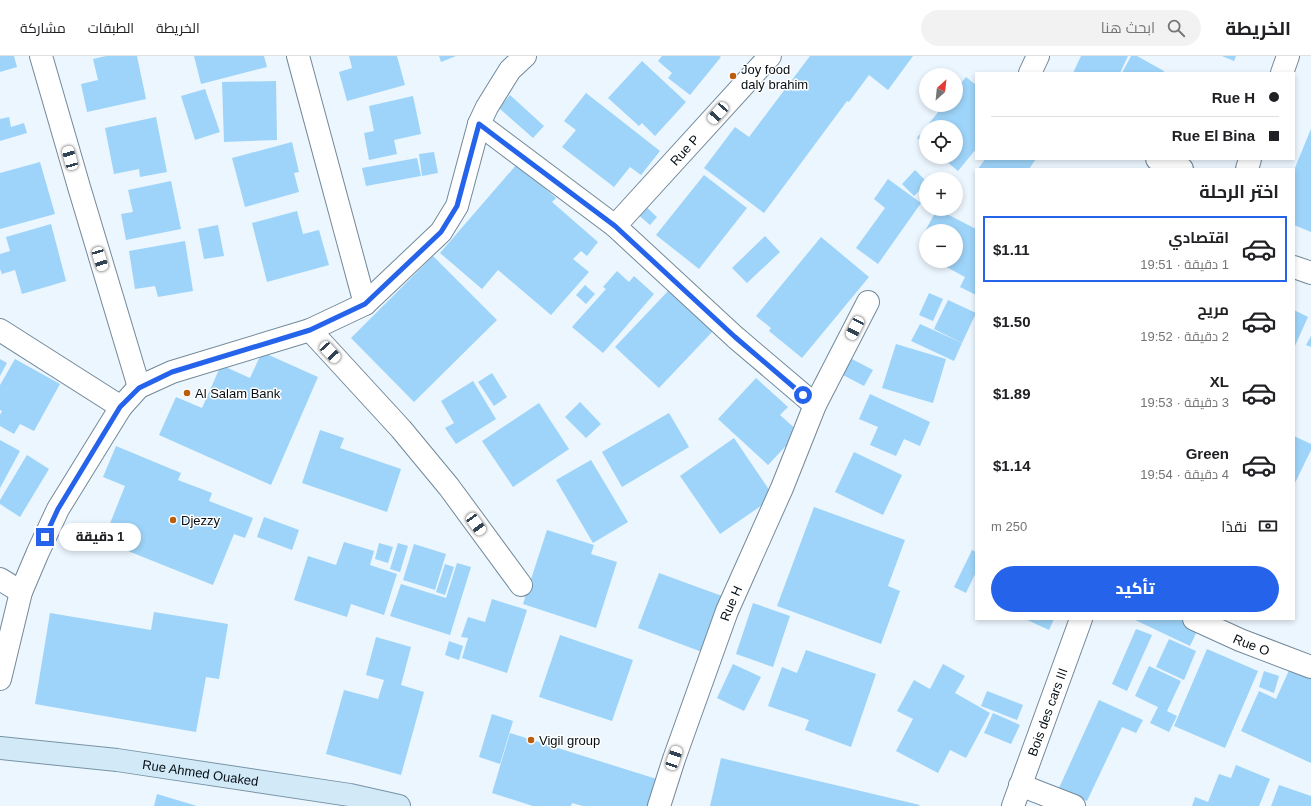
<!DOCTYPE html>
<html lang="ar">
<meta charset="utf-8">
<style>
:root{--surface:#fff;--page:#f2f2f2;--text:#202124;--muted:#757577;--line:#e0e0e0;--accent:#2563eb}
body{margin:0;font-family:Arial,Cairo,sans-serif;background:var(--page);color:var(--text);direction:rtl;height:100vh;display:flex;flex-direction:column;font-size:15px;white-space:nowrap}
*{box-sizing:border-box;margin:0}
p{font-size:13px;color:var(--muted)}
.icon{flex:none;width:22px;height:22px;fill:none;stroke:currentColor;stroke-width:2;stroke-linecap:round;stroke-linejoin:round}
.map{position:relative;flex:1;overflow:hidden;direction:ltr}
.panel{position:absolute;left:975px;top:112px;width:320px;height:452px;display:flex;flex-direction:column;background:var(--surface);border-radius:0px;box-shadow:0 2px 6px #0003;direction:rtl}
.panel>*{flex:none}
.top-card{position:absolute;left:975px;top:16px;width:320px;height:88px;border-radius:0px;box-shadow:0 2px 6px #0003;direction:rtl;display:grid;align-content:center;height:88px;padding:0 16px;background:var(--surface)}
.needle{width:26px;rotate:27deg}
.controls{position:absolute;left:919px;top:12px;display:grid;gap:8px}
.controls a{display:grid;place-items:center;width:44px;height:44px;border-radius:50%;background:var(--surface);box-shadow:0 2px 6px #0003;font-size:20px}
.end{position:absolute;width:18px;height:18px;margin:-9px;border:5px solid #2563eb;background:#fff;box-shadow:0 0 0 2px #fff}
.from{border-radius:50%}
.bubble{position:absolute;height:28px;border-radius:14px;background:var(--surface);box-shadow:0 2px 6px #0003;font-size:13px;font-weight:800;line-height:28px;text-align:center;direction:rtl}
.car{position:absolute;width:12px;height:24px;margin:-12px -6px;border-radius:5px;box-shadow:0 0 3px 1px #0007;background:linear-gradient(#fff 24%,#345 0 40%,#fff 0 76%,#345 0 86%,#fff 0)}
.top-card b{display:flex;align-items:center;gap:14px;height:38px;font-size:15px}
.top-card b+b{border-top:1px solid var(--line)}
.top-card i{width:10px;height:10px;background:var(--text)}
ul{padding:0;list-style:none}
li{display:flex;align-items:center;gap:12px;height:66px;margin:0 8px 6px;padding:0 8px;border:2px solid transparent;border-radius:0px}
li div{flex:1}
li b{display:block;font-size:15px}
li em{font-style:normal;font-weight:800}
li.selected{border-color:var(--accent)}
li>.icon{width:36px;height:36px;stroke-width:1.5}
h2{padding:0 16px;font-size:18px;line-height:48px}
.pay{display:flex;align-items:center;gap:10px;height:44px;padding:0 16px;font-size:15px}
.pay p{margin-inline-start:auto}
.cta{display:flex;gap:8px;margin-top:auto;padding:8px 16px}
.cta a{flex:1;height:46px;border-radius:24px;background:var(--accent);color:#fff;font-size:16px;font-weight:800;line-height:46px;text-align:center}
header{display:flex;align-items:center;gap:24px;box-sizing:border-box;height:56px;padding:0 20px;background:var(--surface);border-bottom:1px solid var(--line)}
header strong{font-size:19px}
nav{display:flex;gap:22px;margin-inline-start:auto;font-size:14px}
.search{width:280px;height:36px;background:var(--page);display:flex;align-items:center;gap:10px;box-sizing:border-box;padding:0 14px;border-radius:22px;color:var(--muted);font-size:15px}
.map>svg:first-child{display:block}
.building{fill:#9ed4f9}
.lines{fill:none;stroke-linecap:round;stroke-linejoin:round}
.minor-casing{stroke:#72899a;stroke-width:24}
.major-casing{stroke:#7793a6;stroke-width:24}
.minor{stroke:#fff;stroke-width:22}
.major{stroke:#d2e9f8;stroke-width:22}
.route{stroke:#2563eb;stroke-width:5}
.poi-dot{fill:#ba5d0c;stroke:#fff;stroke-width:1.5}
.labels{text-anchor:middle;stroke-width:3;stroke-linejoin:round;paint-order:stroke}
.poi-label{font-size:13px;fill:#060f14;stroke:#fff;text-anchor:start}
.street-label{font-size:13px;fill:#060f14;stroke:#fff}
</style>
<header>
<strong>الخريطة</strong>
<div class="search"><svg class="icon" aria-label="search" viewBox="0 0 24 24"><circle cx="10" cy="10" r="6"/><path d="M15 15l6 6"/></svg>ابحث هنا</div>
<nav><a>الخريطة</a><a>الطبقات</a><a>مشاركة</a></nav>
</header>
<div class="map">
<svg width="1311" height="750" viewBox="0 0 1311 750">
<rect width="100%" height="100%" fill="#ecf6fe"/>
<g class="building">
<polygon points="0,0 14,0 17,11 0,16"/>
<polygon points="106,0 137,0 146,43 87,56 81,28 98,24 93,3"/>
<polygon points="194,0 264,0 267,11 201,28"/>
<polygon points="349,0 397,0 405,29 347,45 339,16 352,12"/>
<polygon points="439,0 456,0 441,6"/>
<polygon points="662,0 719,0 721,1 690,39 668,22 672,17 658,5"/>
<polygon points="810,0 913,0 888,34 869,19 849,46 847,45 764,157 704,112 735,71 749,81"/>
<polygon points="1081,0 1128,0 1120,17 1073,17"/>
<polygon points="1131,0 1137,0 1164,15 1163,17 1122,17"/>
<polygon points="1222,0 1236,0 1234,5"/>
<polygon points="642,5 686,46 655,80 642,67 639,70 608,42"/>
<polygon points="966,21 976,29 976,93 958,115 941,101 956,101 956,71 926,71 926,89 917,82 944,49 956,49 956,33"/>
<polygon points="276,25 277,84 224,86 222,26"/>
<polygon points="205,33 220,76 195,84 181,40"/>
<polygon points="586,37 660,95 641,119 630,111 614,131 562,91 576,74 564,65"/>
<polygon points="510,39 544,70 533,82 499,52"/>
<polygon points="413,40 421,78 394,84 397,98 369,104 364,77 374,75 369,50"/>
<polygon points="9,61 11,71 24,67 27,77 0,85 0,63"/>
<polygon points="156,61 167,116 140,121 139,113 114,118 105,72"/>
<polygon points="1311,73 1311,176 1294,169 1294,114"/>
<polygon points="292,86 299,116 294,117 299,136 245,151 232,102"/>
<polygon points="434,96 438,117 422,120 419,98"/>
<polygon points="417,102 421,120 366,130 362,112"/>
<polygon points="985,103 1036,103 1029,113 978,113"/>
<polygon points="40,106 55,158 0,173 0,117"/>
<polygon points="517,108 556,142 552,146 598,186 587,200 581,195 573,203 589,216 551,259 498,214 482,233 440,197"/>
<polygon points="915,114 926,125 926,128 914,140 902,128"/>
<polygon points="704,119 747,152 699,213 656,179"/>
<polygon points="888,123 921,147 878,208 856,192 885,152 874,143"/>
<polygon points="171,125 181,173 126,184 121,158 133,156 128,134"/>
<polygon points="643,148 657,161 650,169 635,156"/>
<polygon points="937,153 976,173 976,239 960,231 965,221 939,207 940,205 956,205 956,175 926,175 926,184 922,181"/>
<polygon points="297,155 303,178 319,174 329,209 267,226 252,167"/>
<polygon points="51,168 66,225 22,238 15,214 2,218 0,213 0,198 10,195 6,181"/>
<polygon points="218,169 224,200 204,203 198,173"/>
<polygon points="765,180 780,196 747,227 732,212"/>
<polygon points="821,181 869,221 802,302 769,275 771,272 756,260"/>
<polygon points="185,185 193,235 158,241 155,230 135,233 129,195"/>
<polygon points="433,200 497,264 414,346 351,282"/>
<polygon points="617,215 629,226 634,220 654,238 603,297 572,271 606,233 603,231"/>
<polygon points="585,229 595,238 586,248 576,239"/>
<polygon points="669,234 713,275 659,332 615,291"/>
<polygon points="929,237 943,243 933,265 919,259"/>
<polygon points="948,244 976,257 962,287 934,273"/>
<polygon points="1294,254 1308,261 1294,292"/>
<polygon points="920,268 962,287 954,305 911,285"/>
<polygon points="1311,280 1311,291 1306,289"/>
<polygon points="896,288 946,303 933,347 882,332"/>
<polygon points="262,296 318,321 271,429 159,379 176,341 202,352 221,309 250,322"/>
<polygon points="850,302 873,314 864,330 841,318"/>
<polygon points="0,303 7,307 0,320"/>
<polygon points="15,303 60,328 34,375 20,368 14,378 0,370 0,359 2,355 0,354 0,329"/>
<polygon points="492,317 507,341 494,350 478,326"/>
<polygon points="756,322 788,351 780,359 799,376 768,409 718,363"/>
<polygon points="473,325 496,363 456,388 445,372 454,367 441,345"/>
<polygon points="870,338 930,366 920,390 904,383 896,400 870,389 878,371 859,363"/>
<polygon points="580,346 601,368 586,382 565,361"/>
<polygon points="539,347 569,393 513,431 482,385"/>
<polygon points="669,357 689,391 622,431 602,396"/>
<polygon points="320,374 344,382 340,392 401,413 387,456 302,427"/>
<polygon points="1294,380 1311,388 1311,394 1294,429"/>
<polygon points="734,382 774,441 720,478 680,420"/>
<polygon points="0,384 20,395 0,432"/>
<polygon points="116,390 181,417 178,424 212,437 209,445 253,462 245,482 234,478 213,529 103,485 125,430 103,421"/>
<polygon points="854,396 902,419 883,459 835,436"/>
<polygon points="27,399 49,413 20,461 0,448 0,444"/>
<polygon points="591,404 628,466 593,487 556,424"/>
<polygon points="814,451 905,484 888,530 900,535 881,588 777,550"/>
<polygon points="264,461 299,474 292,494 257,481"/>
<polygon points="547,474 594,489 591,498 617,506 596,572 523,548"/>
<polygon points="344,486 374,495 370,509 397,518 384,559 351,548 347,561 294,544 308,500 336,509"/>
<polygon points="379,487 393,491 388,507 375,503"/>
<polygon points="398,487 408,490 400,516 390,513"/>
<polygon points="414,488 446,498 435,534 403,524"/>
<polygon points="972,494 976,496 976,516 966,537 954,531"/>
<polygon points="457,507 471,511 450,579 390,560 401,528 446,542"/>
<polygon points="445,508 454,511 445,539 436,536"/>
<polygon points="659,517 722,540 702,596 638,572"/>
<polygon points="492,543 527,554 507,617 462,602 468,582 461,581 468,561 485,566"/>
<polygon points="753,547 790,560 773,611 736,598"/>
<polygon points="154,556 228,568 219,623 206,621 196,676 35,648 50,557 151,574"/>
<polygon points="1025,563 1054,563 1049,574"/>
<polygon points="1133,563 1188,563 1200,569 1190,590"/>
<polygon points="1136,573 1152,579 1127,635 1112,628"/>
<polygon points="560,579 633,604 612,665 539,641"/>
<polygon points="376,581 411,591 401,629 424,636 401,719 326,698 344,634 378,643 384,624 366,619"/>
<polygon points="1169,583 1196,595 1184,624 1156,611"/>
<polygon points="449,585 463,590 459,604 445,599"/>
<polygon points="1207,593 1258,615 1225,692 1174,670"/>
<polygon points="806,594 876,618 851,691 805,674 809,664 768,650 782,611 797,617"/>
<polygon points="733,608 761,621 744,655 717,642"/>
<polygon points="943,608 965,620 955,637 990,657 966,702 950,694 938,717 896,695 913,663 897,655 914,624 930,633"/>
<polygon points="1149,610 1181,625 1167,655 1177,660 1169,676 1150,667 1158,651 1135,640"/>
<polygon points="1291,610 1311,619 1311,707 1241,675 1259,635 1276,643"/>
<polygon points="1264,615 1279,620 1274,637 1259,631"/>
<polygon points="987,635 1023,649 1017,664 981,650"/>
<polygon points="1099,644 1143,664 1136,677 1122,671 1087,745 1059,732"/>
<polygon points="993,657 1020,669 1011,688 984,677"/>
<polygon points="492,658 513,665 500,708 479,701"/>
<polygon points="510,677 663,725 655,750 583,750 572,747 571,750 533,750 492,737"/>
<polygon points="721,702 920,749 919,750 710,750"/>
<polygon points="1236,709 1270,723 1259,750 1192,750 1195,741 1208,746 1219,718 1231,722"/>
<polygon points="1279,729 1311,740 1311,750 1271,750"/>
<polygon points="157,738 197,750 154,750"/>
</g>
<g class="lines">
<defs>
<g id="minor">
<polyline points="41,0 79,131 139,331"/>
<polyline points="298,0 365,248"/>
<polyline points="1030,17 1038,0"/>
<polyline points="1282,17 1288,0"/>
<polyline points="479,68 615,170 735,281 815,349"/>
<polyline points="1157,103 1182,113"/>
<polyline points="1247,113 1250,103"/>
<path id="s1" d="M 615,170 L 770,0"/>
<polyline points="1294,211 1311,217"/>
<polyline points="0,274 121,351"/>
<polyline points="310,274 401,373 449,431 521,529"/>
<polyline points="0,523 21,536"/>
<path id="s2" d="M 1194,563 L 1240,584 L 1311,611"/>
<polyline points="0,623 21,536 38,496 58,453 121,351 139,331 172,316 310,274 365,248 441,176 457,150 479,68 487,51 510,14 525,0"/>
<polyline points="1020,729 1074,750"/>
<path id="s3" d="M 659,750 L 674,703 L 727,555 L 782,432 L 815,349 L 868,246"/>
<path id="s4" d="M 1013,750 L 1081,563"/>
</g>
<g id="major">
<path id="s5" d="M 0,692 L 117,704 L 350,739 L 399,750"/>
</g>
</defs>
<use href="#minor" class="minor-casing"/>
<use href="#major" class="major-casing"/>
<use href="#minor" class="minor"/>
<use href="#major" class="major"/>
</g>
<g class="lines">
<polyline class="route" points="45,481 58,453 120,351 139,332 172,316 310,274 365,248 441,176 457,150 479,68 615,170 735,281 803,339"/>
</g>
<g class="poi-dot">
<circle cx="733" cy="20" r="4"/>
<circle cx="187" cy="337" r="4"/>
<circle cx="173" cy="464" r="4"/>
<circle cx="531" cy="684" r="4"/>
</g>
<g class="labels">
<g class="poi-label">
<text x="741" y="18">Joy food<tspan x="741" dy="15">daly brahim</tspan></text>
<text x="195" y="342">Al Salam Bank</text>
<text x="181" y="469">Djezzy</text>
<text x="539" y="689">Vigil group</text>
</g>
<g class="street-label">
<text dy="5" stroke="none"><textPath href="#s1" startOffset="103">Rue P</textPath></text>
<text dy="5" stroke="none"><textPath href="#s3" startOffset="215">Rue H</textPath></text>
<text dy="5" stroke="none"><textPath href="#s2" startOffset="63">Rue O</textPath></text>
<text dy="5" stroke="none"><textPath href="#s4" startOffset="100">Bois des cars III</textPath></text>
<text dy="5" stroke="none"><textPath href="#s5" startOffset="202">Rue Ahmed Ouaked</textPath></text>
</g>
</g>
</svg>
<div class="controls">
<a><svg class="needle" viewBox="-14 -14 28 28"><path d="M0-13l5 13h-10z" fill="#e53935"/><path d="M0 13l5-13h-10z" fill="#757577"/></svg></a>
<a><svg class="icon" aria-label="locate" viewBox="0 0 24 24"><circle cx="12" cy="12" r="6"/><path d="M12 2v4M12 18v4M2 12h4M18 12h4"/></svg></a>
<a>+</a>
<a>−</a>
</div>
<i class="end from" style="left:803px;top:339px"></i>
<i class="end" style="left:45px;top:481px"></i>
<div class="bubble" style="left:59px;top:467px;width:82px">1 دقيقة</div>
<i class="car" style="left:718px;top:57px;rotate:222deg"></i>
<i class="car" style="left:70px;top:102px;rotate:344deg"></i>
<i class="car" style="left:100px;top:203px;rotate:163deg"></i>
<i class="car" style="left:855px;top:272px;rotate:207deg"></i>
<i class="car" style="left:330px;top:296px;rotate:137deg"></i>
<i class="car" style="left:476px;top:468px;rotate:144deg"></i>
<i class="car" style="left:674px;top:702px;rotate:19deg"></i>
<div class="top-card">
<b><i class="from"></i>Rue H</b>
<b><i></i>Rue El Bina</b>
</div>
<section class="panel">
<h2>اختر الرحلة</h2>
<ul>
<li class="selected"><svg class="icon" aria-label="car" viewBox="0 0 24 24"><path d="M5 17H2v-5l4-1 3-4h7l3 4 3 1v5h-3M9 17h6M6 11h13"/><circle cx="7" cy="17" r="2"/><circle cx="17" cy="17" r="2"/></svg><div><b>اقتصادي</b><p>1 دقيقة · 19:51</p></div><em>$1.11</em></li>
<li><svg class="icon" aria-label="car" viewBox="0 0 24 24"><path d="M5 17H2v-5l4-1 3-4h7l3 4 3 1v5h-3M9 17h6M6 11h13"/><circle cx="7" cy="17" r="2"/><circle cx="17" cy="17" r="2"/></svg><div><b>مريح</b><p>2 دقيقة · 19:52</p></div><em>$1.50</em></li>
<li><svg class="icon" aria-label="car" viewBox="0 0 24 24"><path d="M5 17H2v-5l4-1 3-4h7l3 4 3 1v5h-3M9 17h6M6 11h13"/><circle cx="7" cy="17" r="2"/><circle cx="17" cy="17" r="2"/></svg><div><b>XL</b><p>3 دقيقة · 19:53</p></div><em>$1.89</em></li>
<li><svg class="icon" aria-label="car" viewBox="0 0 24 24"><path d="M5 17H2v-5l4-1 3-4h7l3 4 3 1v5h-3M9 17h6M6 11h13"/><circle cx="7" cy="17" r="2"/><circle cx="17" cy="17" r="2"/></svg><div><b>Green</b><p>4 دقيقة · 19:54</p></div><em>$1.14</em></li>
</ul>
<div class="pay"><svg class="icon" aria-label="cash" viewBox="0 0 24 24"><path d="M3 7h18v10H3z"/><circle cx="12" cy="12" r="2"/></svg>نقدًا<p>250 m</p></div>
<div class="cta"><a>تأكيد</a></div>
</section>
</div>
